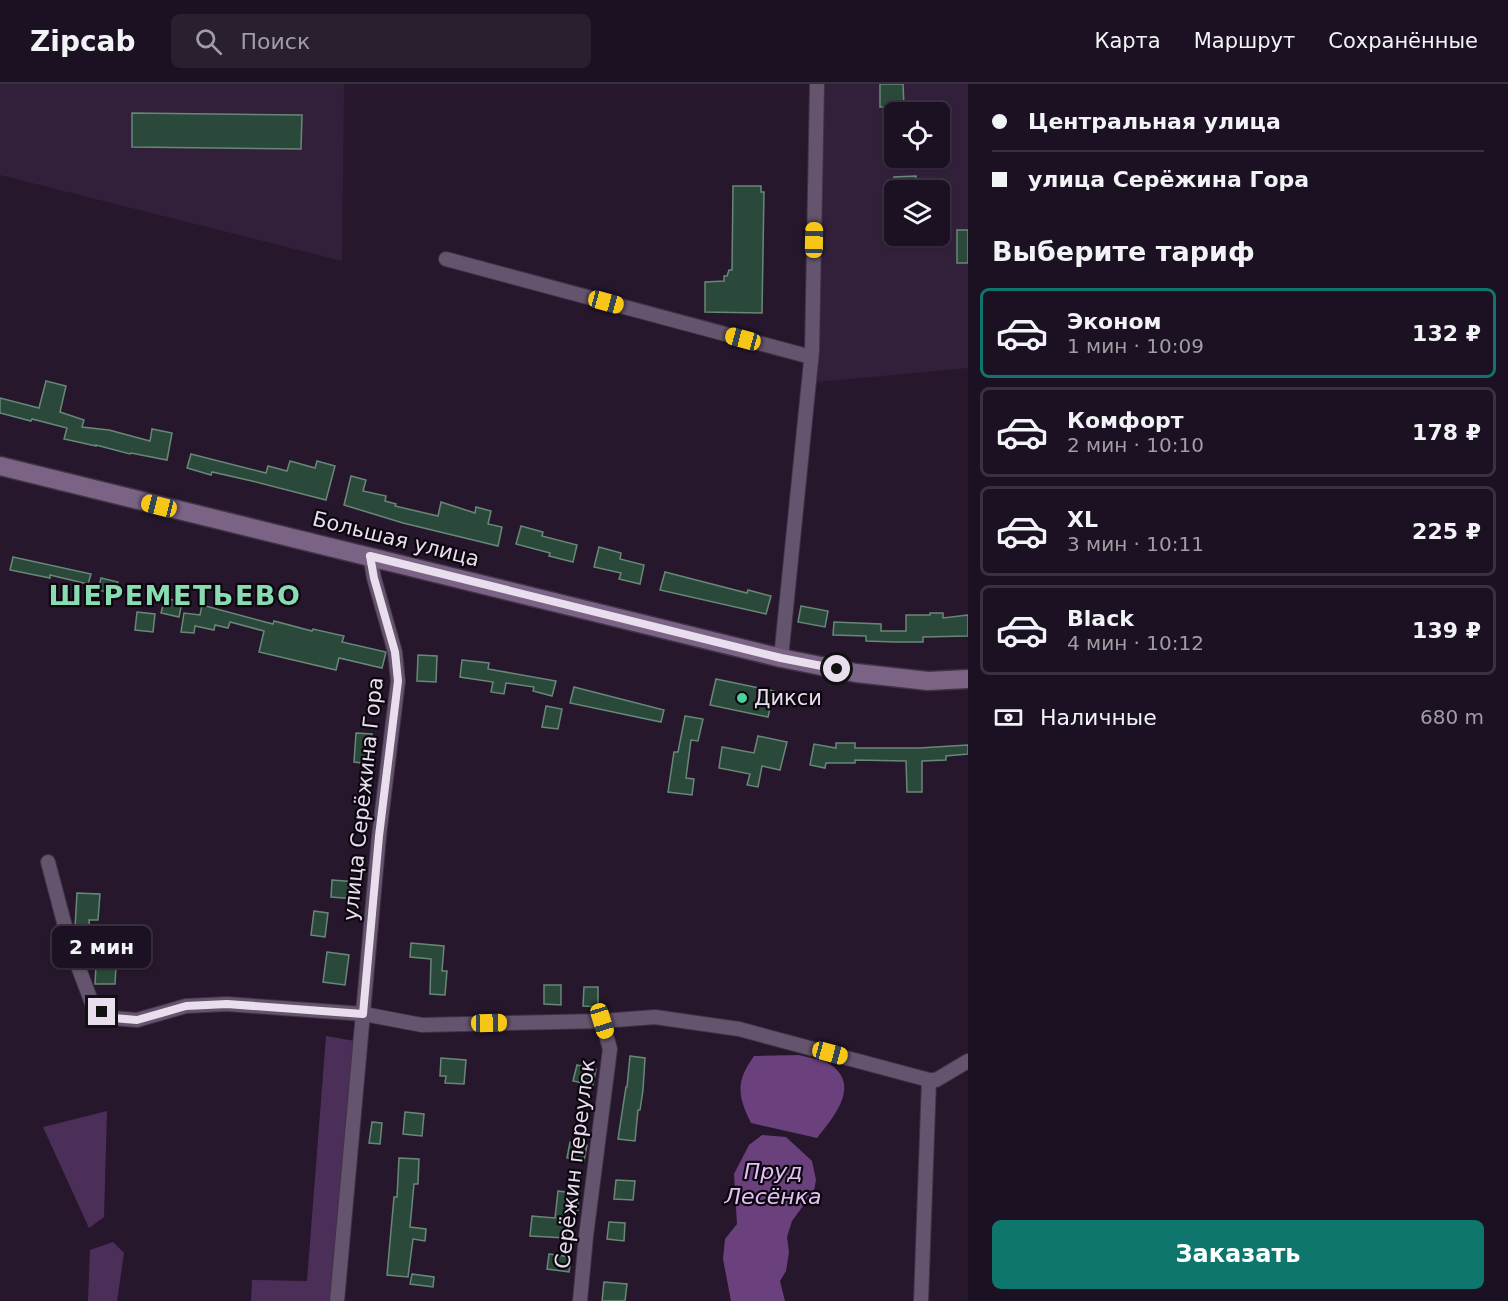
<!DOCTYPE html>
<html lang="ru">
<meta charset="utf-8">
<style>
:root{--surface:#1c1122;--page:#291f2f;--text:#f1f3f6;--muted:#a09da5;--line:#3a3140;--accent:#0f766e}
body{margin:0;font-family:"DejaVu Sans",sans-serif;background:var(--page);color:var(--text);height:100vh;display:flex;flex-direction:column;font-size:22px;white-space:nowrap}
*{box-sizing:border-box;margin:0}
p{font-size:20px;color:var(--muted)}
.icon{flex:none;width:33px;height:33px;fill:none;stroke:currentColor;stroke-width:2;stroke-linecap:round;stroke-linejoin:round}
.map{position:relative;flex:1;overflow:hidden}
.drawer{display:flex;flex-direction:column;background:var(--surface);width:540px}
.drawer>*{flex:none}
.banner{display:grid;align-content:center;height:132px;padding:0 24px;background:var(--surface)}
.fabs{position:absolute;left:884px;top:18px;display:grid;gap:12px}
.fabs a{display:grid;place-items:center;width:66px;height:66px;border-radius:9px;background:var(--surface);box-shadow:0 2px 4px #0004,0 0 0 2px var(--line);font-size:30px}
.end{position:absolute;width:27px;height:27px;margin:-14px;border:8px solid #e8deed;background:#111;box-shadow:0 0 0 3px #111}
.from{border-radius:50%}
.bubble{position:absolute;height:42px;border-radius:9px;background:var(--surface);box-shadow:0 2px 4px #0004,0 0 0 2px var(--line);font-size:20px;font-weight:600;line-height:42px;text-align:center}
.car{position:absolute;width:18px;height:36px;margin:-18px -9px;border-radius:8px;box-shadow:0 0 4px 2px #0007;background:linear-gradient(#f5c518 24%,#345 0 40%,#f5c518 0 76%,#345 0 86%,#f5c518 0)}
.banner b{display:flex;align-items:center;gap:21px;height:57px;font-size:22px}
.banner b+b{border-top:2px solid var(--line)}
.banner i{width:15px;height:15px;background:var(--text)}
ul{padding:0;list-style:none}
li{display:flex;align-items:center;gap:18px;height:90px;margin:0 12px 9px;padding:0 12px;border:3px solid var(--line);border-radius:9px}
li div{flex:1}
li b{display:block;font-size:22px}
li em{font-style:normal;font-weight:600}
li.on{border-color:var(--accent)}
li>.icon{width:54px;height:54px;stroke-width:1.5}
h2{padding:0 24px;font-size:27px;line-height:72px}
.pay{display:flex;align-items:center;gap:15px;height:66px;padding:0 24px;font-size:22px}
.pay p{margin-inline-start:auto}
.action{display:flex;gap:12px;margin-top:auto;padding:12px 24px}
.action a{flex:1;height:69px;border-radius:9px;background:var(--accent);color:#fff;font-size:24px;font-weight:600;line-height:69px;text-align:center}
header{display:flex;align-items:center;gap:36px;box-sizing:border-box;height:84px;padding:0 30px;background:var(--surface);border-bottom:2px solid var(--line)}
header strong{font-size:28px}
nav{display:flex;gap:33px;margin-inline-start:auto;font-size:21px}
.search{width:420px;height:54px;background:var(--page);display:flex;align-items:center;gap:15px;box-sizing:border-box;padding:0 21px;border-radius:9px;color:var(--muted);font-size:22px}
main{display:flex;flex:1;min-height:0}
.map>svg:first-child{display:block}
.built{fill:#32203b;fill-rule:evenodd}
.green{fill:#4c2f59}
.water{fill:#6a417c}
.building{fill:#2b493a;stroke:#688877;stroke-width:1.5}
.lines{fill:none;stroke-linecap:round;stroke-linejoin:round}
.street-casing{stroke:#3f3345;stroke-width:16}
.secondary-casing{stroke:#3f3345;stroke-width:21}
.street{stroke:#65546d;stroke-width:14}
.secondary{stroke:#7b6386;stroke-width:18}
.route{stroke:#e8deed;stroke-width:8}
.poi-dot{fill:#4dd39a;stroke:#0c060f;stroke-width:2}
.labels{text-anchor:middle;stroke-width:4.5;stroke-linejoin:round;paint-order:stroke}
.street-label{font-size:21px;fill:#e8deed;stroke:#0c060f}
.poi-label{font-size:21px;fill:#e8deed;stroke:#0c060f;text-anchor:start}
.water-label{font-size:22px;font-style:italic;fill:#e3c0f4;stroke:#0c060f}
.district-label{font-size:27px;font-weight:bold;letter-spacing:1.5px;fill:#89dbb2;stroke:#0c060f}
</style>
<header>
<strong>Zipcab</strong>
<div class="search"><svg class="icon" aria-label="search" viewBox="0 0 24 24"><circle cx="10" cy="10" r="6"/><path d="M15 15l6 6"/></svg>Поиск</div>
<nav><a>Карта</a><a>Маршрут</a><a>Сохранённые</a></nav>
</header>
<main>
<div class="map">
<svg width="968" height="1217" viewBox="0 0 968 1217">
<rect width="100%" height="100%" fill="#26172d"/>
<g class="built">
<polygon points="0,0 344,0 342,177 0,91"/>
<path d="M 824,0 L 968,0 L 968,284 L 817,298 ZM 894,28 L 939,28 L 939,74 L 894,74 ZM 894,106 L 939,106 L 939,152 L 894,152 Z"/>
</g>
<g class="green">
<polygon points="326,952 355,957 330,1217 251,1217 252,1196 307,1197"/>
<polygon points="107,1027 104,1133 89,1144 43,1043"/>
<polygon points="113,1158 124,1169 117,1217 88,1217 90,1166"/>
</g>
<g class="water">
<path d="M 799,971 C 809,974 823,975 831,981 C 861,1002 833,1034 817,1054 L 751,1039 C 737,1011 736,997 754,972 Z"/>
<polygon points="762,1051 786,1053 812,1077 816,1096 814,1107 792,1137 787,1153 789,1168 786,1187 780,1197 785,1217 731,1217 723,1175 725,1155 737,1140 734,1090 749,1061"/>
</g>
<g class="building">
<polygon points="880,0 903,0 904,23 880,23"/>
<polygon points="132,29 302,31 301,65 132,63"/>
<polygon points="916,92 916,106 895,106 894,93"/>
<polygon points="733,102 761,102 761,108 764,108 762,229 705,228 705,198 724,197 724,192 727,192 729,186 732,186"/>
<rect x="957" y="146" width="11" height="33"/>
<polygon points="46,297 66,302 60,328 84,336 82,343 109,346 150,357 152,345 172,349 167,376 131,369 130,370 96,361 96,362 78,358 64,355 67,344 32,335 31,337 0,329 0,314 39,324"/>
<polygon points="191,370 266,389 268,382 287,387 290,377 315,384 317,377 335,382 326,416 252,397 212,388 211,391 187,384"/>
<polygon points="351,392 366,396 363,407 386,412 385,417 396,420 395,422 438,432 441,418 475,429 476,423 491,427 488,440 502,443 498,462 403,439 344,421"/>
<polygon points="521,442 543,448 542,452 577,461 573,478 549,472 550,469 516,460"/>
<polygon points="599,463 621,469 620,475 644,481 640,500 619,495 621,489 594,483"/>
<polygon points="13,473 91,490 88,500 50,491 50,494 10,486"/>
<polygon points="665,488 747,509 748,506 771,512 766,530 660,506"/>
<polygon points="101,494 118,498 116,510 98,506"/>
<polygon points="165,514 182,518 179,533 161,529"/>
<polygon points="202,521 273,540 274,537 312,547 313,545 344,552 342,558 386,568 382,584 339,574 336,586 259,568 264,547 230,538 228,544 215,541 214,546 195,542 194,549 181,548 184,529 200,531"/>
<polygon points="801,522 828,527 825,543 798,538"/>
<polygon points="137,528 155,530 153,548 135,546"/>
<polygon points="930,529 943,529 943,534 968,531 968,552 923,553 923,558 895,558 866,557 866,552 833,551 834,538 881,540 881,547 906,547 906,531 930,531"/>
<polygon points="418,571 437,572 436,598 417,597"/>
<polygon points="462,576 489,579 488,585 556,597 552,612 533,607 534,603 506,599 504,610 491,608 493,598 460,593"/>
<polygon points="716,595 774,607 768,633 710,621"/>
<polygon points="574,603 664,626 661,638 570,619"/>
<polygon points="546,622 562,625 558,645 542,643"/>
<polygon points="685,632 703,635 698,657 691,656 686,694 694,695 692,711 668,708 674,668 678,668"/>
<polygon points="356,649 372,650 370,680 354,678"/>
<polygon points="758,652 787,658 780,686 762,682 758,703 747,701 750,690 719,684 722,663 754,669"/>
<polygon points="836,659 855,659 855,664 919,664 968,661 968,670 946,672 946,676 922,677 922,708 907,708 906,677 855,676 855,679 826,679 825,684 810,681 814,660 836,664"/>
<polygon points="332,796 357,798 356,815 331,813"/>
<polygon points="77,809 100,810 98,836 89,836 91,863 81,864 75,844"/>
<polygon points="314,827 328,829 325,853 311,851"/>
<polygon points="411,859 444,862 442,887 447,887 445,911 430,910 431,875 410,873"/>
<polygon points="327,868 349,871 345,901 323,898"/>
<polygon points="96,882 116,883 115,900 95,900"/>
<polygon points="544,901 561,901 561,921 544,920"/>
<polygon points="584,903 598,903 598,923 583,922"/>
<polygon points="630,972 645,974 643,1006 640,1026 638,1026 635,1057 618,1055 626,1003 627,1003"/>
<polygon points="441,974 466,976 464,1000 445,999 446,992 440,992"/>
<polygon points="577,981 596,985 593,1001 573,997"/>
<polygon points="405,1028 424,1030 422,1052 403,1050"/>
<polygon points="372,1038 382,1039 380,1060 369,1059"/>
<polygon points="570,1058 587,1061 584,1077 567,1074"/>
<polygon points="399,1074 419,1075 418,1100 414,1100 410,1143 426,1145 425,1157 413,1155 408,1193 387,1191 394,1113 397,1113"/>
<polygon points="616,1096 635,1097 633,1116 614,1115"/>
<polygon points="558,1107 579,1110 578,1126 568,1125 566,1154 530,1152 532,1132 555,1134"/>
<polygon points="609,1138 625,1139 624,1157 607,1155"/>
<polygon points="549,1170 571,1173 569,1188 547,1185"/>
<polygon points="412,1190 434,1193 433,1203 410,1200"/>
<polygon points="604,1198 627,1200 625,1217 602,1217"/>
</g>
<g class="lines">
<defs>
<g id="street">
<polyline points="446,175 811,273"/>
<polyline points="781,574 812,267 817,0"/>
<polyline points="48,778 70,861 93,922 113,934 137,936 186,922 227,920 364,930 422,941 602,937 610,965 586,1152 580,1217"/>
<polyline points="602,937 655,933 739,945 929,996 936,996 968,977"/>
<polyline points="337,1217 379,752 398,597 395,568 374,494 370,472"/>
<polyline points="921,1217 929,996"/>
</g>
<polyline id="secondary" points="0,382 781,574 856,589 928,597 968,595"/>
</defs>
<use href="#street" class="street-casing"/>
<use href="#secondary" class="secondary-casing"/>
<use href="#street" class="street"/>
<use href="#secondary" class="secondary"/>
</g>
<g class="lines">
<polyline class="route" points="102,928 113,934 137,936 186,922 227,920 363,930 379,752 398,597 395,568 374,494 370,472 781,574 837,585"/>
</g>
<circle class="poi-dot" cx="742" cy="614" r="6"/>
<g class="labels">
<g class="street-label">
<text transform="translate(396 455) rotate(14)" y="7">Большая улица</text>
<text transform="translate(363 715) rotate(-84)" y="7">улица Серёжина Гора</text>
<text transform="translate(575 1080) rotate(-83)" y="7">Серёжин переулок</text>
</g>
<g class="poi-label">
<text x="754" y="621">Дикси</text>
</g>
<g class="water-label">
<text x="773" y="1095">Пруд<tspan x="773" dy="25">Лесёнка</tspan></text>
</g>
<g class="district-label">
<text x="175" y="521">ШЕРЕМЕТЬЕВО</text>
</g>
</g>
</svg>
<div class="fabs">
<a><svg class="icon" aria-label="locate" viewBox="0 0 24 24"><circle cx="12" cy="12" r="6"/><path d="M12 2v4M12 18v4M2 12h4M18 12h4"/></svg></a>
<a><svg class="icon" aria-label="layers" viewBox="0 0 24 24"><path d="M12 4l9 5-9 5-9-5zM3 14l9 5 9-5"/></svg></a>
</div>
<i class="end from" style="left:837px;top:585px"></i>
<i class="end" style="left:102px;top:928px"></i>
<div class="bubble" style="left:52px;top:842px;width:99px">2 мин</div>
<i class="car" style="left:814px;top:156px;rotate:1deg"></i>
<i class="car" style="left:606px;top:218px;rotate:105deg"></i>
<i class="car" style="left:743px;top:255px;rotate:285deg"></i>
<i class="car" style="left:159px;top:422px;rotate:284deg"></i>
<i class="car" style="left:602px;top:937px;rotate:163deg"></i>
<i class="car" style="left:489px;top:939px;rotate:89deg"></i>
<i class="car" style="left:830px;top:969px;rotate:105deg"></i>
</div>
<section class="drawer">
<div class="banner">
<b><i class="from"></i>Центральная улица</b>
<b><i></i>улица Серёжина Гора</b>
</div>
<h2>Выберите тариф</h2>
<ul>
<li class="on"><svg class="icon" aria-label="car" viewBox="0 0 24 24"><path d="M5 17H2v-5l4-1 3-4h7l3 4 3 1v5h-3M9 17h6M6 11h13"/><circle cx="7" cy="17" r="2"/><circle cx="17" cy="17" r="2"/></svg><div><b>Эконом</b><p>1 мин · 10:09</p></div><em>132 ₽</em></li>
<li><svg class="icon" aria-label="car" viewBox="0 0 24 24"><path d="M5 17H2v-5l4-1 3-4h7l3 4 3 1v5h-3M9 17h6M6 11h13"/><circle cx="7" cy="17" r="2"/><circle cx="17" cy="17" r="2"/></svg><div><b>Комфорт</b><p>2 мин · 10:10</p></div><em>178 ₽</em></li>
<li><svg class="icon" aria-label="car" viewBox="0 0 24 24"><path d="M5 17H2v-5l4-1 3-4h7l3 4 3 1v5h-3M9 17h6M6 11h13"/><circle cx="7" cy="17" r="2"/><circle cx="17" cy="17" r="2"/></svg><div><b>XL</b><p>3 мин · 10:11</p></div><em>225 ₽</em></li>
<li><svg class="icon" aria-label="car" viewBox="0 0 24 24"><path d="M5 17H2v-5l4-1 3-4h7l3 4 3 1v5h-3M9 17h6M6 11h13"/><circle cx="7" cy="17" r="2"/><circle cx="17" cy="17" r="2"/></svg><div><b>Black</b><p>4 мин · 10:12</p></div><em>139 ₽</em></li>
</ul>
<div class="pay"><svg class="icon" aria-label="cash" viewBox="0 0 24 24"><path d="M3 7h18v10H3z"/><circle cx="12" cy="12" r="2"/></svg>Наличные<p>680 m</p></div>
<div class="action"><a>Заказать</a></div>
</section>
</main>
